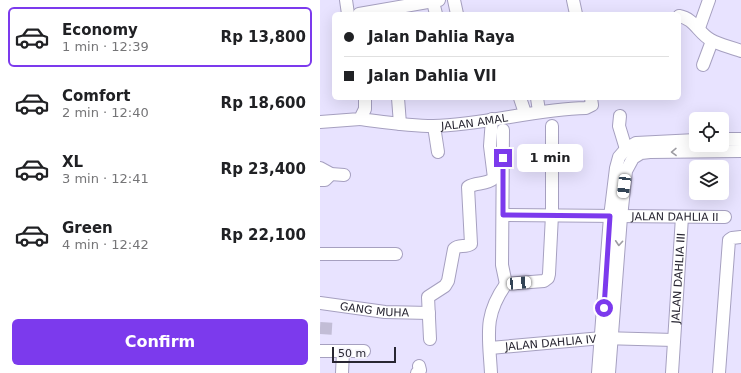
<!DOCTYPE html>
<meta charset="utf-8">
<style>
:root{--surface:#fff;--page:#f2f2f2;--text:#202124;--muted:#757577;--line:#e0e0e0;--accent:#7c3aed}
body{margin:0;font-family:"DejaVu Sans",sans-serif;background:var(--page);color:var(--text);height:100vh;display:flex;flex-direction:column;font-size:15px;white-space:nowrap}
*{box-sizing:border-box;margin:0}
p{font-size:13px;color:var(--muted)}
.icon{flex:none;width:22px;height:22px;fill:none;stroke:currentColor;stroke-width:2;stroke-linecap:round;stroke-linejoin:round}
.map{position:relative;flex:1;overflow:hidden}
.panel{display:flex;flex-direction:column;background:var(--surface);width:320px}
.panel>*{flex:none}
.top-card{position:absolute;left:12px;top:12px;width:349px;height:88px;border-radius:6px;box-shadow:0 4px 16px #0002;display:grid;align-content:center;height:88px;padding:0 12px;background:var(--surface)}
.fabs{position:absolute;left:369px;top:112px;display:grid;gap:8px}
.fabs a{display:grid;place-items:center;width:40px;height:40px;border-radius:6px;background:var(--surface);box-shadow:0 4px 16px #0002;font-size:20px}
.scale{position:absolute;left:12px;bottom:10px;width:64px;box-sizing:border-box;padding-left:4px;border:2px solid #282632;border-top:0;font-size:11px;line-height:14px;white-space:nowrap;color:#282632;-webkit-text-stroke:3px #f5f4fb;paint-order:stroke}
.end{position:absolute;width:18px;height:18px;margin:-9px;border:5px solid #7c3aed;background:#fff;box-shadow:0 0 0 2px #fff}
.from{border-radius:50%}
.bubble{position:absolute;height:28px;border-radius:6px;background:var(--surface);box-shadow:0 4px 16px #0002;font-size:13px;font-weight:700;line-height:28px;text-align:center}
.car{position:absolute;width:12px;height:24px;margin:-12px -6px;border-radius:5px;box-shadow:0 0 3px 1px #0007;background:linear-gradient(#fff 24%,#345 0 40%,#fff 0 76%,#345 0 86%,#fff 0)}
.top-card b{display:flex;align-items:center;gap:14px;height:38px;font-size:15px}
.top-card b+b{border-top:1px solid var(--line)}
.top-card i{width:10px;height:10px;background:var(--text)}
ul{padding:7px 0 0;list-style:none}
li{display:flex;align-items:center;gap:12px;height:60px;margin:0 8px 6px;padding:0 4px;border:2px solid transparent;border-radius:6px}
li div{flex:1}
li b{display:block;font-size:15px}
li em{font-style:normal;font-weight:700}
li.current{border-color:var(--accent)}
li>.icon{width:36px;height:36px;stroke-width:1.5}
.primary-button{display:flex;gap:8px;margin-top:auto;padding:8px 12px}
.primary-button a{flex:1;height:46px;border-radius:6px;background:var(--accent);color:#fff;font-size:16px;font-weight:700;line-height:46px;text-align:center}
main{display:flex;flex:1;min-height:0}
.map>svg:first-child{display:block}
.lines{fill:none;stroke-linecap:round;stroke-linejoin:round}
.minor-tunnel{stroke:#c2bdd6;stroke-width:12;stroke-dasharray:12 6;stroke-linecap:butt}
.minor-casing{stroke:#a6a0c0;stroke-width:14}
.minor{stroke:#fff;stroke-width:12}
.oneway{stroke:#9e9da3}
.route{stroke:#7c3aed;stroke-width:5}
.labels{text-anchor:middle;stroke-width:4;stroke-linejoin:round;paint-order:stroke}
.street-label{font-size:11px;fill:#282632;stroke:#f5f4fb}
</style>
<main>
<section class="panel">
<ul>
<li class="current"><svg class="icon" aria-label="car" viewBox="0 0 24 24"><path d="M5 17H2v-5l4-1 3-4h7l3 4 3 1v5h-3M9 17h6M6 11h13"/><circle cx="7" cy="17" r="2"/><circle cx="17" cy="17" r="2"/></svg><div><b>Economy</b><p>1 min · 12:39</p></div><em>Rp 13,800</em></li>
<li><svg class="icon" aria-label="car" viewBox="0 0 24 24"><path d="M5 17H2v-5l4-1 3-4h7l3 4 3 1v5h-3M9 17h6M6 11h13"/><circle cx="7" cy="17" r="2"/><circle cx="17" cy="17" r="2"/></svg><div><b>Comfort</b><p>2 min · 12:40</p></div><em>Rp 18,600</em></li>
<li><svg class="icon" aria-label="car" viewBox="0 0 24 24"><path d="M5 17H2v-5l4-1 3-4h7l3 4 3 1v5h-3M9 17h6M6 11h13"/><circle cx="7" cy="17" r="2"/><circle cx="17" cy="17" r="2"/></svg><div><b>XL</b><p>3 min · 12:41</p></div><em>Rp 23,400</em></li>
<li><svg class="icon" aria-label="car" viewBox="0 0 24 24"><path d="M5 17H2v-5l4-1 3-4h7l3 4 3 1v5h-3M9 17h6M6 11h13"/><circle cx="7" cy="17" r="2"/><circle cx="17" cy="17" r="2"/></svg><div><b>Green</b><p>4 min · 12:42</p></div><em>Rp 22,100</em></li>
</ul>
<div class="primary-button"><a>Confirm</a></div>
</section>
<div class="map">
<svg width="421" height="373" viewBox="0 0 421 373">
<rect width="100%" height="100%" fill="#e8e3ff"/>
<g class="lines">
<polyline class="minor-tunnel" points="0,328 16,329"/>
<defs>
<g id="minor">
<polyline points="26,0 28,14"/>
<polyline points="134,0 137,14"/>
<polyline points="253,0 256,14"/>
<polyline points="113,2 116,14"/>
<polyline points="39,14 119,0"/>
<path d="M 359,16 C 375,19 378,33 391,40 C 400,45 411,47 421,51"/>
<polyline points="379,28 389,0"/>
<polyline points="383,65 392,41"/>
<polyline points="78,98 80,124"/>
<polyline points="200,98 205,113"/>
<polyline points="217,98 219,111"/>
<polyline points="300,116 299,126 306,149"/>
<path id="s1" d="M 40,119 C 64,122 89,126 113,126 C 165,125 214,109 266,108 L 272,105 L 271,98"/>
<polyline points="0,122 40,119 45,109 45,98"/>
<polyline points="114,126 118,152"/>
<polyline points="183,130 182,265 186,284"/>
<polyline points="402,139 421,139"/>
<polyline points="0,168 11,174 24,175"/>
<polyline points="0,180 5,180 11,174"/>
<path id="s2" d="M 183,215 L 405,217"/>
<polyline points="0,254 76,254"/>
<path id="s3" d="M 0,303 L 65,312 L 109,313"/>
<path d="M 110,339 L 108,297 L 125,286 L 128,281 L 134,249 C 139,244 145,248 151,244 L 148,187 C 156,182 167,185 174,178 L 170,146 L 172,119"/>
<path id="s4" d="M 170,348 L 282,338 L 354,340"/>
<polyline points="0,351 44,351"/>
<polyline points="22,373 23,352"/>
<polyline points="97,373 100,370 99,366"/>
<path d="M 171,373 C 169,336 163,316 186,284 L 224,281 L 228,278 L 229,274 L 232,215 L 232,126"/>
<polyline points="278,373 290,217 296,168 299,157 306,149 316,143 376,140"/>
<polyline points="289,373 301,217 306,171 313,158 321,153 330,152 421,151"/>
<path id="s5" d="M 352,373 L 362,217"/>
<polyline points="399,373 409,240 412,238 421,237"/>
</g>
</defs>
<use href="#minor" class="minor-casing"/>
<use href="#minor" class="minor"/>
</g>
<defs><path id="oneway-chevron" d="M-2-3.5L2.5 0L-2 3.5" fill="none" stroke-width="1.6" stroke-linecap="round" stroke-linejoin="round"/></defs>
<g class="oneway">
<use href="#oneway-chevron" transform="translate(354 152) rotate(179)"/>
<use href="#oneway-chevron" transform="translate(299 243) rotate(94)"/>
</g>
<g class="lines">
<polyline class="route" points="183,158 183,215 290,216 284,308"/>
</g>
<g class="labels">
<g class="street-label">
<text dy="4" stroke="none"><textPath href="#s1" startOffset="115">JALAN AMAL</textPath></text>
<text dy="4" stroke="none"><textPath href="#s2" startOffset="172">JALAN DAHLIA II</textPath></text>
<text dy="4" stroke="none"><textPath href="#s5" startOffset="95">JALAN DAHLIA III</textPath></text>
<text dy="4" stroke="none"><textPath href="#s3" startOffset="55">GANG MUHA</textPath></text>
<text dy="4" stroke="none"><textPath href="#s4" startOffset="61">JALAN DAHLIA IV</textPath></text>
</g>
</g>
</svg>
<div class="fabs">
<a><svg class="icon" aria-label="locate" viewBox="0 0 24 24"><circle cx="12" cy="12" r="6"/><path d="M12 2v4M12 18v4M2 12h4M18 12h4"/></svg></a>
<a><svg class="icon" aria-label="layers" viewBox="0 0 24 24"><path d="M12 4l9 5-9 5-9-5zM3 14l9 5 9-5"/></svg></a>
</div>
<div class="scale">50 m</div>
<i class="end from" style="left:284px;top:308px"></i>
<i class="end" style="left:183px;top:158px"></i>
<div class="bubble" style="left:197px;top:144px;width:66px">1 min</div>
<i class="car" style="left:304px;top:186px;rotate:187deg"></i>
<i class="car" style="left:199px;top:283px;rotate:85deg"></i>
<div class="top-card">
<b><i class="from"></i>Jalan Dahlia Raya</b>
<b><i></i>Jalan Dahlia VII</b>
</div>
</div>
</main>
